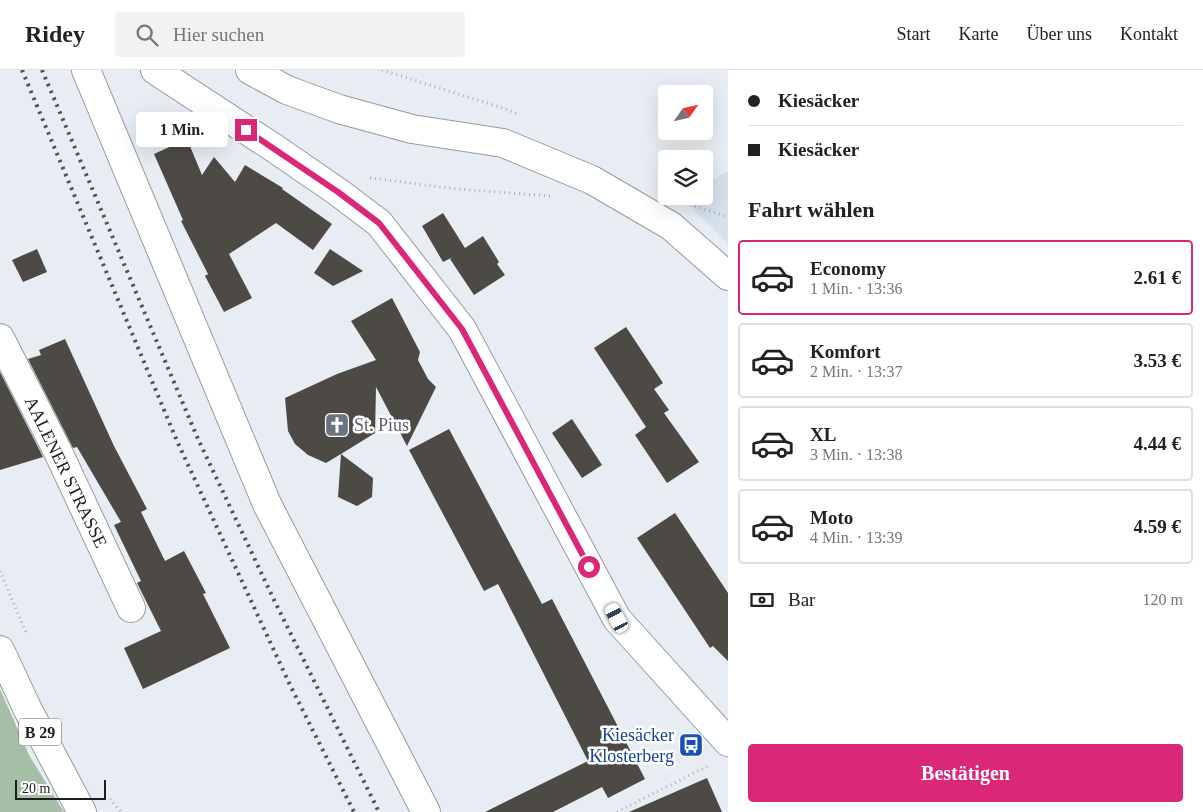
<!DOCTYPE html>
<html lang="de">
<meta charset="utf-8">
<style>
:root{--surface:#fff;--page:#f2f2f2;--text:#222;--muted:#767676;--line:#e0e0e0;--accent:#db2777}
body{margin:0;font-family:Georgia,serif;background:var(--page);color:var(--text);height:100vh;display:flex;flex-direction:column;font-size:19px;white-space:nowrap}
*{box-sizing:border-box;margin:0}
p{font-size:16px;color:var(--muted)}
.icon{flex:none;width:28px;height:28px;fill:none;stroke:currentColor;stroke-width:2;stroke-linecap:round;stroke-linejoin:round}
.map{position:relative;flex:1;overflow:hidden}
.panel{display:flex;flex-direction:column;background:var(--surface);width:475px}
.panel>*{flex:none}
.hud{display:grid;align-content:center;height:110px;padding:0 20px;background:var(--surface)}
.needle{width:32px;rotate:56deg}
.fabs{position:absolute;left:658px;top:15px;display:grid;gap:10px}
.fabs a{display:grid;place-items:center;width:55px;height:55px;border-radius:5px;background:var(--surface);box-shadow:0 5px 20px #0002;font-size:25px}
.scale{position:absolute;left:15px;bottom:12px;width:91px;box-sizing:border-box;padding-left:5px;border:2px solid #1c1e20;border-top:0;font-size:14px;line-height:18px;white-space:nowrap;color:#1c1e20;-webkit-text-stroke:4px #fff;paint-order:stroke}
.end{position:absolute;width:22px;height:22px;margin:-11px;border:6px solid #db2777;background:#fff;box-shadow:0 0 0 2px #fff}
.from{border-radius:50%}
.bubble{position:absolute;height:35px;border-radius:5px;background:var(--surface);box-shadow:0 5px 20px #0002;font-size:16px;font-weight:600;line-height:35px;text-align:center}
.car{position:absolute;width:15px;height:30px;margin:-15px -8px;border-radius:6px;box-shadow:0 0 4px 1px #0007;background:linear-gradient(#fff 24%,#345 0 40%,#fff 0 76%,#345 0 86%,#fff 0)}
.hud b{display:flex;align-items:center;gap:18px;height:48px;font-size:19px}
.hud b+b{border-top:1px solid var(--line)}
.hud i{width:12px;height:12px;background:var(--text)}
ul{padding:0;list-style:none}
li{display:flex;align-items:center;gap:15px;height:75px;margin:0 10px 8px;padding:0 10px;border:2px solid var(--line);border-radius:5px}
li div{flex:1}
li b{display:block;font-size:19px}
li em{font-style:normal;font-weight:600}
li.active{border-color:var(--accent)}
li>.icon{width:45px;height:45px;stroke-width:1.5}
h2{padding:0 20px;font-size:22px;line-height:60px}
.pay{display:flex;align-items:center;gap:12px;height:55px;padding:0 20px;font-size:19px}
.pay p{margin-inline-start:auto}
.button{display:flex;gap:10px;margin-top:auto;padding:10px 20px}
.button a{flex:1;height:58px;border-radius:5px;background:var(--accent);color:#fff;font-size:20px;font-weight:600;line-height:58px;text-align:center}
header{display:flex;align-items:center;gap:30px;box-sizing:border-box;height:70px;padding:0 25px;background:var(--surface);border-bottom:1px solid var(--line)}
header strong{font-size:24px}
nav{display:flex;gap:28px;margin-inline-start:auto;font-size:18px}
.search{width:350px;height:45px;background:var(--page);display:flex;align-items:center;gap:12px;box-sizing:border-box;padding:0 18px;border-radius:5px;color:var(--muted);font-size:19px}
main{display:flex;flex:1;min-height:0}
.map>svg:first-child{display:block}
.built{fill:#d5e1eb}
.forest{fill:#a5bea5}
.building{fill:#4d4a45}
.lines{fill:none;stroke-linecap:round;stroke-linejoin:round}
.minor-casing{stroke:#959a9e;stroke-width:30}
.major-casing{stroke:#959a9e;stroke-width:30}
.path{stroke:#aaafb3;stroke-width:3;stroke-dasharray:1 4;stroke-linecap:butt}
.minor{stroke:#fff;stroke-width:28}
.major{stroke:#fff;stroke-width:28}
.rail{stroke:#505356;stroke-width:4;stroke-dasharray:2.5 5;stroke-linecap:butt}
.route{stroke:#db2777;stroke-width:6}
.labels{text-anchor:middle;stroke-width:5;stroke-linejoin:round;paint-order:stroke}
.shield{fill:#fff;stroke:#606263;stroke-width:1}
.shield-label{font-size:16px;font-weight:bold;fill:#1c1e20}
.worship-label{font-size:18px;fill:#5b616d;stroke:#fff;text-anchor:start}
.street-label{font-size:18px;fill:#1c1e20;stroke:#fff}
.transit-label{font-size:18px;fill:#164399;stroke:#fff;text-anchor:end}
</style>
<header>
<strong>Ridey</strong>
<div class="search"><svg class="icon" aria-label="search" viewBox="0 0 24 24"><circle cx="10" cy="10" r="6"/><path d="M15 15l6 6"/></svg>Hier suchen</div>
<nav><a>Start</a><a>Karte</a><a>Über uns</a><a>Kontakt</a></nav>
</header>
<main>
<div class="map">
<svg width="728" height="742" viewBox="0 0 728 742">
<rect width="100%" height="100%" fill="#e7edf2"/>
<polygon class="built" points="728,101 728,174 682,128 684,126 704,126 704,115"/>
<polygon class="forest" points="0,619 29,685 64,742 0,742"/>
<g class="building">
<polygon points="187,69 202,105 214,87 235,112 245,95 283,118 282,119 332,154 313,180 276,153 229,184 252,228 224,242 205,206 208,204 181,151 183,150 154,84"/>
<polygon points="443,143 465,178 483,166 499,192 497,194 505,205 474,225 450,189 453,187 443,192 422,156"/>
<polygon points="37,179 47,202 23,212 12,190"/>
<polygon points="330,179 363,201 333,216 314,203"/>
<polygon points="392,228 420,282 418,290 428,309 436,317 407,376 376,317 375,363 341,384 373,408 372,427 357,436 338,427 341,384 326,393 308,385 295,374 288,361 285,328 337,304 376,290 351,251"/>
<polygon points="626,257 663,313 654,319 669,340 664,343 699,392 667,413 635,365 646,357 594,278"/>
<polygon points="65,269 114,376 147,439 141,442 165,491 184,481 206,523 203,524 230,578 143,619 124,578 161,561 137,513 141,511 114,455 121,452 77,377 73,378 28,289 41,285 39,280"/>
<polygon points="0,302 43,387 0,400"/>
<polygon points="572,349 602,395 582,408 552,363"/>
<polygon points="449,359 542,534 552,529 645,709 608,728 602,717 553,742 485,742 588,691 498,514 484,521 409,380"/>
<polygon points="675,443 728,523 728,591 713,576 710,578 637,468"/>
<polygon points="707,708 722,742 629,742"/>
</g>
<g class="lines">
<defs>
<g id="minor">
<polyline points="86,0 267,434 426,742"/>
<polyline points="155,0 274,78 338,122 379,153 462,259 617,549 728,672"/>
<polyline points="0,268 59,384 131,538"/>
</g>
<g id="major">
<polyline points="250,0 287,20 339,39 412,59 503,73 592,110 671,156 728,206"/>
<polyline points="0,580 28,640 82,742"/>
</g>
</defs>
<use href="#minor" class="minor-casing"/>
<use href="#major" class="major-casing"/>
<g class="path">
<polyline points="382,0 506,39 519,45"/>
<polyline points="370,108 457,119 550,126"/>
<polyline points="695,136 728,147"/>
<polyline points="0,501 27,565"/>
<polyline points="110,729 121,742"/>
<polyline points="617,742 710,695"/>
</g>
<use href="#minor" class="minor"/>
<use href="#major" class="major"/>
<g class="rail">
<polyline points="22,0 177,371 290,615 354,742"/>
<polyline points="42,0 198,369 275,532 379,742"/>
</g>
</g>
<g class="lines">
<polyline class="route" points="246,60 338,122 379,153 462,259 589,497"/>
</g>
<defs>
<symbol id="church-square" viewBox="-11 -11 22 22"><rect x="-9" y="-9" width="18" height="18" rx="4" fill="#6b7280" stroke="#fff"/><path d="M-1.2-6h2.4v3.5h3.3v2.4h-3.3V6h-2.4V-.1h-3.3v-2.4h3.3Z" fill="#fff"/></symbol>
<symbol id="bus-square" viewBox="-11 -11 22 22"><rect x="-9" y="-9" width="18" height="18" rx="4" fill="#1a4fb4" stroke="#fff"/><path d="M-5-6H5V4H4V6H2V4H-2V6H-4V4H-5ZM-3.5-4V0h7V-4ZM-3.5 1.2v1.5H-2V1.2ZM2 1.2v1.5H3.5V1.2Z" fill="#fff"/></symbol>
</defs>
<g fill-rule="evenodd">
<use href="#church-square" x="323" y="341" width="28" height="28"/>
<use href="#bus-square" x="677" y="661" width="28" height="28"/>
</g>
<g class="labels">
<rect class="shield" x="19" y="648.5" width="42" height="27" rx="4"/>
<g class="shield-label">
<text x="40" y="668">B 29</text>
</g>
<g class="worship-label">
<text x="354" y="361">St. Pius</text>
</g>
<g class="street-label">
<text transform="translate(66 402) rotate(64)" y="6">AALENER STRASSE</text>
</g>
<g class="transit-label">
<text x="674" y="671">Kiesäcker<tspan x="674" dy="21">Klosterberg</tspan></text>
</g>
</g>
</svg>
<div class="fabs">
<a><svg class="needle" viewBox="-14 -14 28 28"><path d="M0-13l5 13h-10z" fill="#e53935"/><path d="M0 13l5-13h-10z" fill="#767676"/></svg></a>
<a><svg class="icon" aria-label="layers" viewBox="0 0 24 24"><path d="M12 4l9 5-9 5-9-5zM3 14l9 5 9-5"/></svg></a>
</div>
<div class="scale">20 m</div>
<i class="end from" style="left:589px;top:497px"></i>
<i class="end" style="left:246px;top:60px"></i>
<div class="bubble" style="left:136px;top:42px;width:92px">1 Min.</div>
<i class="car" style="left:617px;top:548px;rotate:332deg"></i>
</div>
<section class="panel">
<div class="hud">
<b><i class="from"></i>Kiesäcker</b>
<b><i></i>Kiesäcker</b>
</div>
<h2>Fahrt wählen</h2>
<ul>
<li class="active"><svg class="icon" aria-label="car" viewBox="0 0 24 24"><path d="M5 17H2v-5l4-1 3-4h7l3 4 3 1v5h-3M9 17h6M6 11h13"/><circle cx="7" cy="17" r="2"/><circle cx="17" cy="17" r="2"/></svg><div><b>Economy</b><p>1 Min. · 13:36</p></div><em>2.61 €</em></li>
<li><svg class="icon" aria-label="car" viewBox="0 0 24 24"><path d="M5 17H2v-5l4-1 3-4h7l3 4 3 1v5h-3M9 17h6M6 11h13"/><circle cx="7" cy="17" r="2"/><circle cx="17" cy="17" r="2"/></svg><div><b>Komfort</b><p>2 Min. · 13:37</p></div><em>3.53 €</em></li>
<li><svg class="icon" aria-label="car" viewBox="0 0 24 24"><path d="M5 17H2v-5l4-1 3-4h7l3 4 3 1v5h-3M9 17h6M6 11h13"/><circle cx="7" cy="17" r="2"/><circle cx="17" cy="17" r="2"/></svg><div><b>XL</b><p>3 Min. · 13:38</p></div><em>4.44 €</em></li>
<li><svg class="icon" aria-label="car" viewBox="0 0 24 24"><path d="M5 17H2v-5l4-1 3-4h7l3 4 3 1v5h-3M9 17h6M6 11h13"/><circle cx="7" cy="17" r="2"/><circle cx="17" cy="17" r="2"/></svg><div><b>Moto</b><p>4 Min. · 13:39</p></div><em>4.59 €</em></li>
</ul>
<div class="pay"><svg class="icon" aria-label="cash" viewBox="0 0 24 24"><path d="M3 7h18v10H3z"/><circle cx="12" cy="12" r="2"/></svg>Bar<p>120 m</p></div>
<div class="button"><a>Bestätigen</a></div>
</section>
</main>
